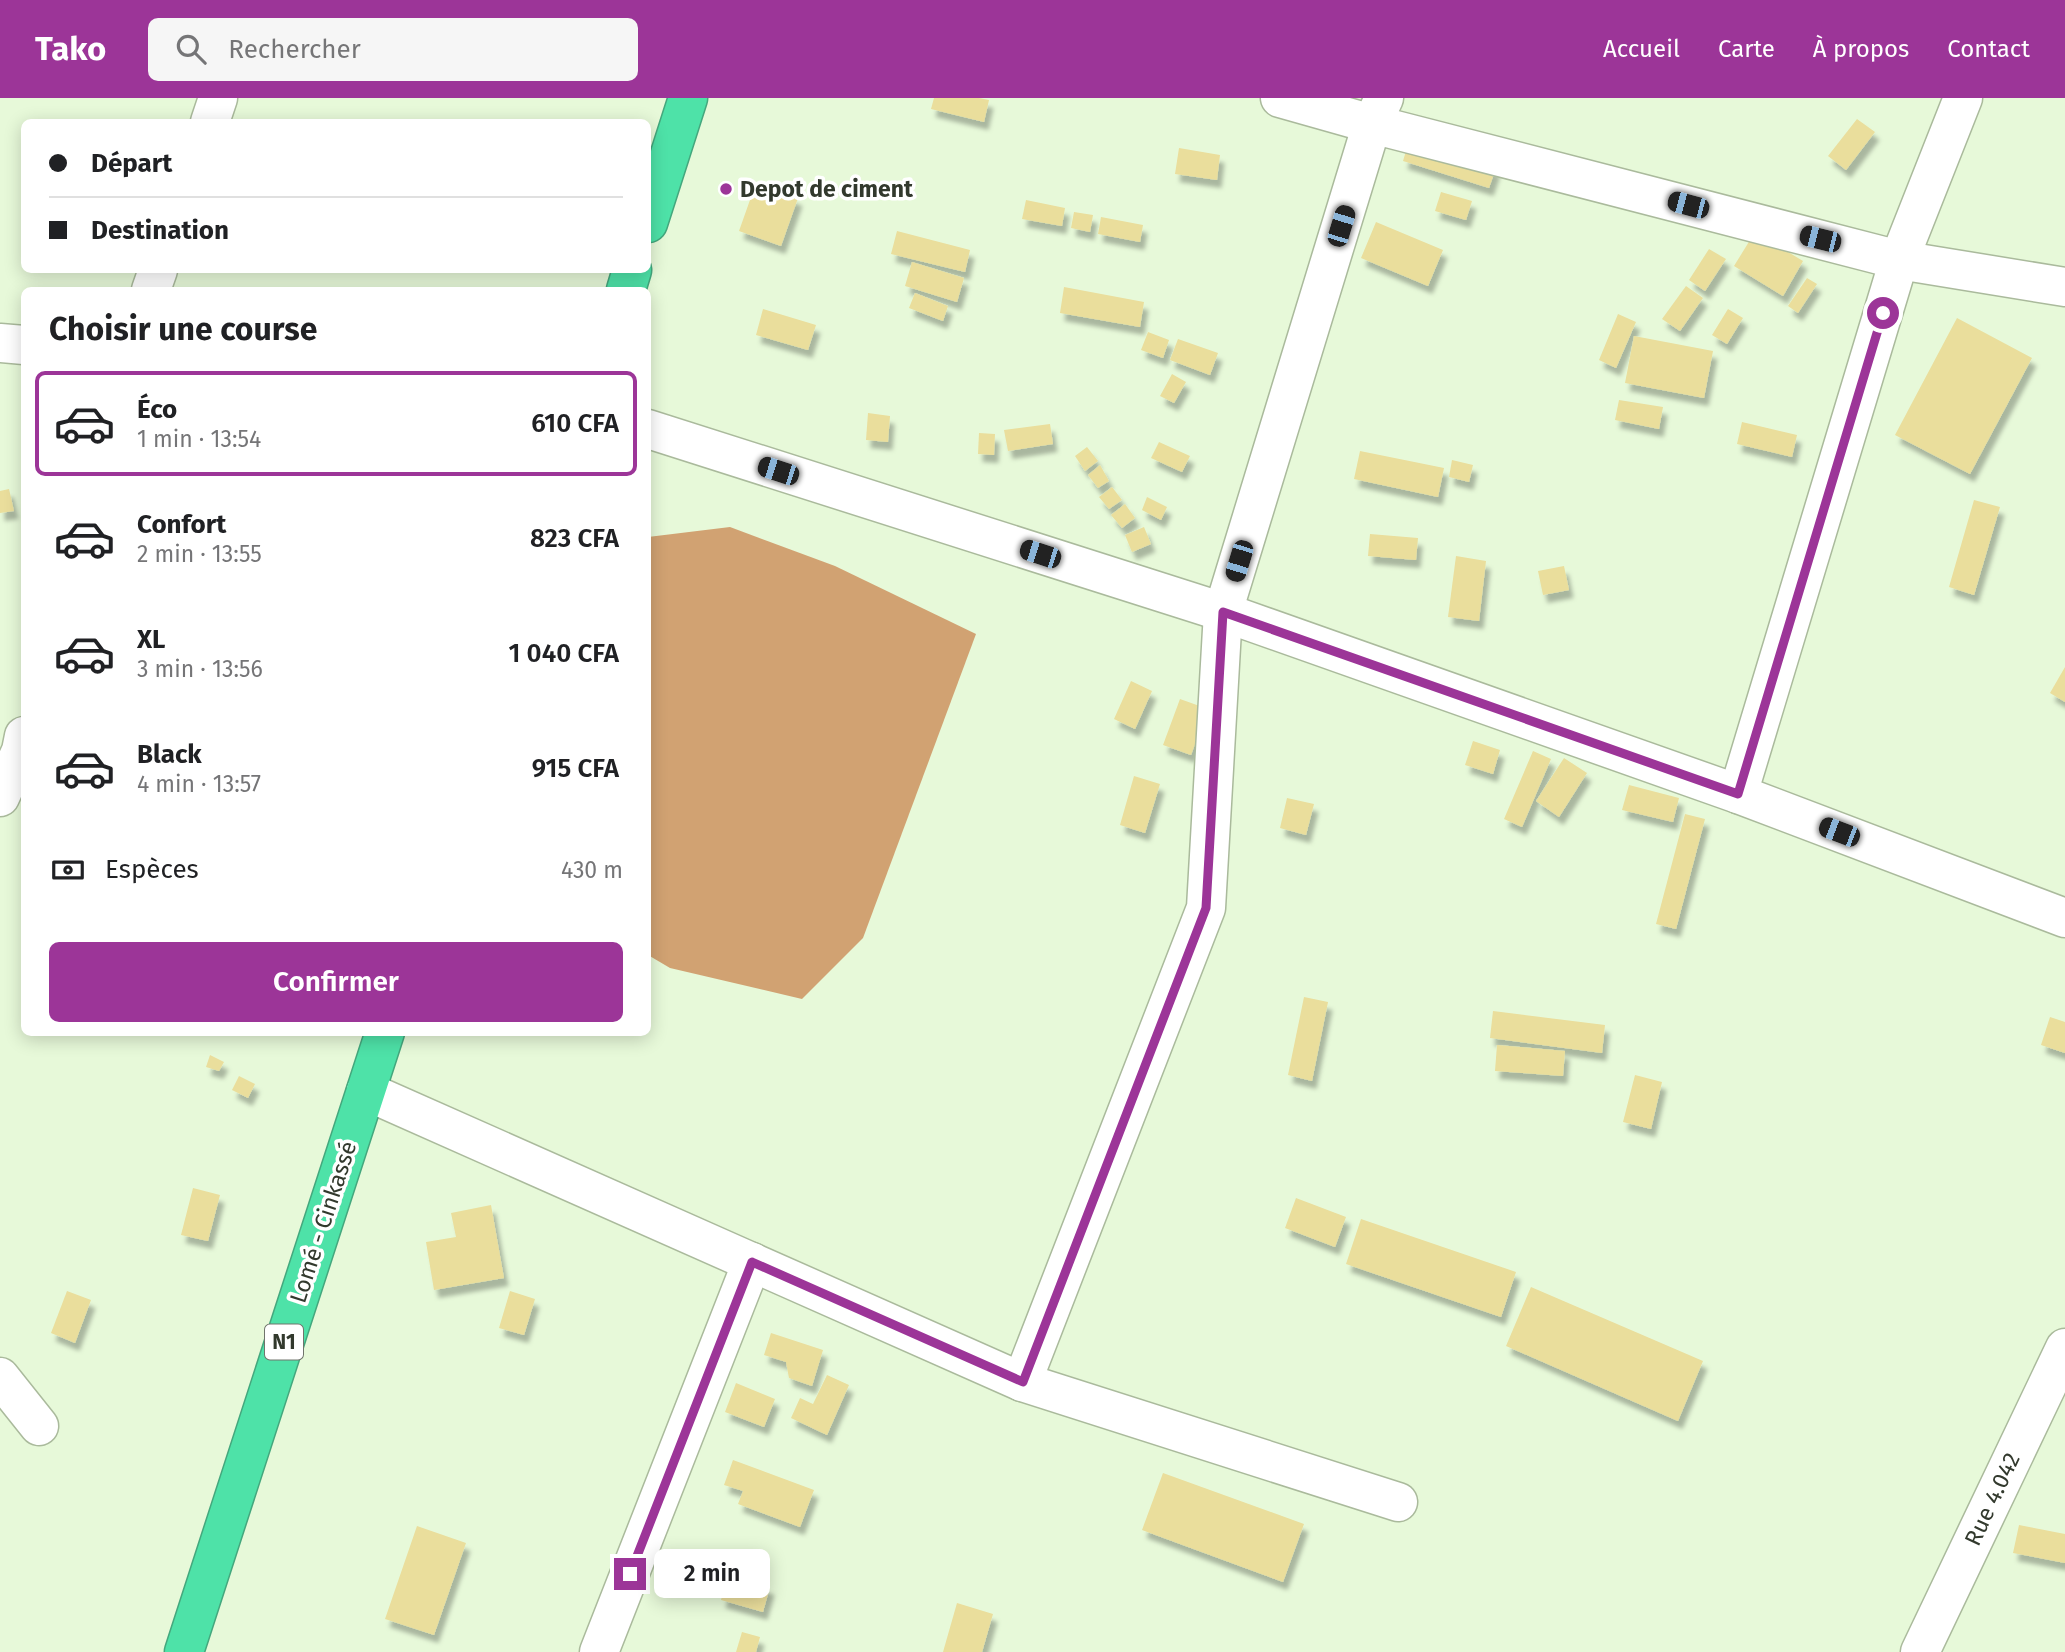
<!DOCTYPE html>
<html lang="fr">
<meta charset="utf-8">
<style>
:root{--surface:#fff;--page:#f6f6f6;--text:#202124;--muted:#757577;--line:#e0e0e0;--accent:#9c3598}
body{margin:0;font-family:"Fira Sans",sans-serif;background:var(--page);color:var(--text);height:100vh;display:flex;flex-direction:column;font-size:26px;white-space:nowrap}
*{box-sizing:border-box;margin:0}
p{font-size:23px;color:var(--muted)}
.icon{flex:none;width:38px;height:38px;fill:none;stroke:currentColor;stroke-width:2;stroke-linecap:round;stroke-linejoin:round}
.map{position:relative;flex:1;overflow:hidden}
.details{position:absolute;left:21px;top:189px;width:630px;height:749px;display:flex;flex-direction:column;background:var(--surface);border-radius:10px;box-shadow:0 4px 18px #0003}
.details>*{flex:none}
.top-card{position:absolute;left:21px;top:21px;width:630px;height:154px;border-radius:10px;box-shadow:0 4px 18px #0003;display:grid;align-content:center;height:154px;padding:0 28px;background:var(--surface)}
.end{position:absolute;width:32px;height:32px;margin:-16px;border:9px solid #9c3598;background:#fff;box-shadow:0 0 0 4px #fff}
.from{border-radius:50%}
.bubble{position:absolute;height:49px;border-radius:10px;background:var(--surface);box-shadow:0 4px 18px #0003;font-size:23px;font-weight:600;line-height:49px;text-align:center}
.car{position:absolute;width:21px;height:42px;margin:-21px -10px;border-radius:9px;box-shadow:0 0 5px 2px #0007;background:linear-gradient(#222 24%,#8ab4d8 0 40%,#222 0 76%,#8ab4d8 0 86%,#222 0)}
.top-card b{display:flex;align-items:center;gap:24px;height:66px;font-size:26px}
.top-card b+b{border-top:2px solid var(--line)}
.top-card i{width:18px;height:18px;background:var(--text)}
ul{padding:0;list-style:none}
li{display:flex;align-items:center;gap:21px;height:105px;margin:0 14px 10px;padding:0 14px;border:4px solid transparent;border-radius:10px}
li div{flex:1}
li b{display:block;font-size:26px}
li em{font-style:normal;font-weight:600}
li.selected{border-color:var(--accent)}
li>.icon{width:63px;height:63px;stroke-width:1.5}
h2{padding:0 28px;font-size:32px;line-height:84px}
.pay{display:flex;align-items:center;gap:18px;height:77px;padding:0 28px;font-size:26px}
.pay p{margin-inline-start:auto}
.action{display:flex;gap:14px;margin-top:auto;padding:14px 28px}
.action a{flex:1;height:80px;border-radius:10px;background:var(--accent);color:#fff;font-size:28px;font-weight:600;line-height:80px;text-align:center}
header{display:flex;align-items:center;gap:42px;box-sizing:border-box;height:98px;padding:0 35px;background:var(--accent);color:#fff}
header strong{font-size:33px}
nav{display:flex;gap:38px;margin-inline-start:auto;font-size:24px}
.search{width:490px;height:63px;background:var(--page);display:flex;align-items:center;gap:18px;box-sizing:border-box;padding:0 24px;border-radius:10px;color:var(--muted);font-size:26px}
.map>svg:first-child{display:block}
.forest{fill:#d1a272}
.building{fill:#eade9c;filter:url(#shadow)}
.lines{fill:none;stroke-linecap:round;stroke-linejoin:round}
.minor-casing{stroke:#aaba9c;stroke-width:41}
.highway-casing{stroke:#44a77d;stroke-width:41}
.minor{stroke:#fff;stroke-width:38}
.highway{stroke:#4ee2a8;stroke-width:38}
.route{stroke:#9c3598;stroke-width:9}
.poi-dot{fill:#9c3598;stroke:#fff;stroke-width:2.5}
.labels{text-anchor:middle;stroke-width:7;stroke-linejoin:round;paint-order:stroke}
.shield{fill:#fff;stroke:#70746c;stroke-width:2}
.shield-label{font-size:21px;font-weight:bold;fill:#32392d}
.poi-label{font-size:23px;font-weight:bold;fill:#32392d;stroke:#fff;text-anchor:start}
.street-label{font-size:23px;fill:#32392d;stroke:#fff}
</style>
<header>
<strong>Tako</strong>
<div class="search"><svg class="icon" aria-label="search" viewBox="0 0 24 24"><circle cx="10" cy="10" r="6"/><path d="M15 15l6 6"/></svg>Rechercher</div>
<nav><a>Accueil</a><a>Carte</a><a>À propos</a><a>Contact</a></nav>
</header>
<div class="map">
<svg width="2065" height="1554" viewBox="0 0 2065 1554">
<defs>
<filter id="shadow"><feDropShadow dx="4.5" dy="8" stdDeviation="2" flood-color="#0004"/></filter>
</defs>
<rect width="100%" height="100%" fill="#e7f9d9"/>
<polygon class="forest" points="730,429 835,468 976,536 863,840 802,901 670,870 648,857 648,439"/>
<g class="building">
<polygon points="934,0 979,0 989,2 984,24 931,11"/>
<polygon points="1857,21 1875,34 1846,72 1828,58"/>
<polygon points="1409,43 1496,70 1489,90 1403,63"/>
<polygon points="1179,50 1220,57 1217,82 1175,76"/>
<polygon points="756,85 798,100 781,148 739,133"/>
<polygon points="1441,94 1472,103 1466,122 1435,113"/>
<polygon points="1026,102 1065,110 1062,128 1022,121"/>
<polygon points="1074,114 1093,117 1090,134 1071,130"/>
<polygon points="1101,119 1143,127 1140,144 1098,136"/>
<polygon points="1376,124 1443,152 1428,188 1361,160"/>
<polygon points="897,133 970,152 965,174 891,156"/>
<polygon points="1755,134 1803,163 1783,198 1734,168"/>
<polygon points="1709,151 1726,161 1705,193 1689,182"/>
<polygon points="912,164 964,180 957,204 905,188"/>
<polygon points="1807,180 1817,186 1798,215 1788,208"/>
<polygon points="1686,188 1703,200 1680,233 1662,221"/>
<polygon points="1064,189 1144,204 1140,229 1060,215"/>
<polygon points="915,195 948,208 943,223 909,210"/>
<polygon points="763,211 816,227 808,252 756,237"/>
<polygon points="1728,211 1743,220 1727,246 1712,237"/>
<polygon points="1618,216 1636,224 1616,270 1599,262"/>
<polygon points="1957,220 2032,260 1970,376 1895,337"/>
<polygon points="1148,234 1169,242 1163,260 1141,252"/>
<polygon points="1634,238 1713,253 1704,300 1625,285"/>
<polygon points="1178,241 1218,255 1210,277 1170,262"/>
<polygon points="1172,276 1186,284 1174,305 1160,298"/>
<polygon points="1619,302 1663,309 1659,331 1615,322"/>
<polygon points="868,315 890,318 888,344 866,342"/>
<polygon points="1742,324 1797,337 1792,359 1737,346"/>
<polygon points="1050,326 1053,346 1008,353 1004,332"/>
<polygon points="979,335 995,336 994,357 978,356"/>
<polygon points="1159,344 1190,358 1182,374 1151,360"/>
<polygon points="1087,349 1098,363 1085,373 1075,358"/>
<polygon points="1360,353 1444,370 1438,399 1354,381"/>
<polygon points="1452,362 1473,367 1469,384 1449,379"/>
<polygon points="1100,367 1109,383 1098,390 1088,377"/>
<polygon points="1112,389 1122,402 1109,411 1099,399"/>
<polygon points="9,391 14,413 0,415 0,393"/>
<polygon points="1147,399 1167,409 1161,422 1142,412"/>
<polygon points="1974,402 2000,409 1974,497 1949,489"/>
<polygon points="1125,406 1135,420 1122,430 1111,417"/>
<polygon points="1144,429 1151,446 1132,454 1125,437"/>
<polygon points="1370,436 1418,440 1416,462 1368,458"/>
<polygon points="1456,458 1486,463 1479,523 1448,519"/>
<polygon points="1564,468 1569,492 1543,497 1538,473"/>
<polygon points="2065,569 2065,604 2050,595"/>
<polygon points="1131,583 1152,593 1135,631 1114,621"/>
<polygon points="1180,601 1208,611 1191,657 1163,647"/>
<polygon points="1473,643 1500,652 1493,676 1465,667"/>
<polygon points="1533,653 1551,661 1522,729 1504,721"/>
<polygon points="1564,660 1587,675 1559,719 1536,703"/>
<polygon points="1134,678 1160,686 1145,735 1120,727"/>
<polygon points="1629,687 1679,700 1673,724 1622,712"/>
<polygon points="1287,700 1314,706 1306,737 1280,730"/>
<polygon points="1685,716 1705,721 1676,831 1656,826"/>
<polygon points="1304,899 1328,904 1312,983 1288,977"/>
<polygon points="1493,913 1605,927 1602,955 1490,940"/>
<polygon points="2050,919 2065,924 2065,955 2041,947"/>
<polygon points="1497,947 1565,953 1563,978 1495,973"/>
<polygon points="210,957 224,964 219,973 206,969"/>
<polygon points="1635,977 1662,984 1651,1031 1623,1024"/>
<polygon points="239,978 255,986 248,1000 232,992"/>
<polygon points="193,1090 220,1097 208,1143 181,1137"/>
<polygon points="1296,1100 1346,1119 1335,1149 1285,1130"/>
<polygon points="491,1107 504,1180 434,1192 426,1144 456,1139 451,1115"/>
<polygon points="1361,1121 1516,1174 1501,1219 1346,1166"/>
<polygon points="1531,1189 1703,1263 1678,1323 1506,1248"/>
<polygon points="67,1193 91,1202 75,1245 51,1235"/>
<polygon points="510,1193 535,1201 524,1237 499,1230"/>
<polygon points="771,1235 823,1252 812,1288 789,1280 786,1264 764,1257"/>
<polygon points="827,1277 849,1287 827,1337 791,1320 800,1300 813,1306"/>
<polygon points="736,1285 775,1301 764,1329 725,1314"/>
<polygon points="733,1362 814,1392 800,1429 738,1406 743,1393 724,1387"/>
<polygon points="1163,1375 1304,1426 1283,1484 1142,1432"/>
<polygon points="2019,1427 2065,1436 2065,1465 2013,1455"/>
<polygon points="417,1428 466,1445 434,1537 385,1521"/>
<polygon points="728,1477 770,1489 763,1514 721,1502"/>
<polygon points="957,1505 993,1516 982,1554 943,1554"/>
<polygon points="742,1534 760,1539 756,1554 736,1554"/>
</g>
<g class="lines">
<defs>
<g id="minor">
<polyline points="1280,0 1372,26 1899,162 2065,189"/>
<polyline points="210,24 218,0"/>
<polyline points="151,192 158,172"/>
<polyline points="0,245 24,247"/>
<polyline points="648,331 1223,514 1738,696 2065,820"/>
<polyline points="1738,696 1899,162 1963,0"/>
<polyline points="0,699 21,653 24,638"/>
<polyline points="366,993 1022,1284 1398,1404"/>
<polyline points="0,1279 39,1328"/>
<polyline points="1022,1284 1206,810 1223,514 1372,26 1384,0"/>
<polyline points="599,1554 752,1164"/>
<polyline points="1920,1554 2065,1250"/>
</g>
<g id="highway">
<polyline points="648,125 688,0"/>
<polyline points="626,192 632,172"/>
<polyline points="184,1554 385,934"/>
</g>
</defs>
<use href="#minor" class="minor-casing"/>
<use href="#highway" class="highway-casing"/>
<use href="#minor" class="minor"/>
<use href="#highway" class="highway"/>
</g>
<g class="lines">
<polyline class="route" points="630,1476 752,1164 1023,1284 1206,810 1223,514 1738,696 1883,215"/>
</g>
<circle class="poi-dot" cx="726" cy="91" r="7"/>
<g class="labels">
<rect class="shield" x="265" y="1226.5" width="38" height="35" rx="5"/>
<g class="shield-label">
<text x="284" y="1251">N1</text>
</g>
<g class="poi-label">
<text x="740" y="99">Depot de ciment</text>
</g>
<g class="street-label">
<text transform="translate(323 1124) rotate(-72)" y="8">Lomé - Cinkassé</text>
<text transform="translate(1992 1401) rotate(-65)" y="8">Rue 4.042</text>
</g>
</g>
</svg>
<i class="end from" style="left:1883px;top:215px"></i>
<i class="end" style="left:630px;top:1476px"></i>
<div class="bubble" style="left:654px;top:1451px;width:116px">2 min</div>
<i class="car" style="left:1688px;top:107px;rotate:285deg"></i>
<i class="car" style="left:1341px;top:128px;rotate:17deg"></i>
<i class="car" style="left:1820px;top:141px;rotate:284deg"></i>
<i class="car" style="left:778px;top:373px;rotate:288deg"></i>
<i class="car" style="left:1040px;top:456px;rotate:288deg"></i>
<i class="car" style="left:1239px;top:463px;rotate:197deg"></i>
<i class="car" style="left:1839px;top:734px;rotate:291deg"></i>
<div class="top-card">
<b><i class="from"></i>Départ</b>
<b><i></i>Destination</b>
</div>
<section class="details">
<h2>Choisir une course</h2>
<ul>
<li class="selected"><svg class="icon" aria-label="car" viewBox="0 0 24 24"><path d="M5 17H2v-5l4-1 3-4h7l3 4 3 1v5h-3M9 17h6M6 11h13"/><circle cx="7" cy="17" r="2"/><circle cx="17" cy="17" r="2"/></svg><div><b>Éco</b><p>1 min · 13:54</p></div><em>610 CFA</em></li>
<li><svg class="icon" aria-label="car" viewBox="0 0 24 24"><path d="M5 17H2v-5l4-1 3-4h7l3 4 3 1v5h-3M9 17h6M6 11h13"/><circle cx="7" cy="17" r="2"/><circle cx="17" cy="17" r="2"/></svg><div><b>Confort</b><p>2 min · 13:55</p></div><em>823 CFA</em></li>
<li><svg class="icon" aria-label="car" viewBox="0 0 24 24"><path d="M5 17H2v-5l4-1 3-4h7l3 4 3 1v5h-3M9 17h6M6 11h13"/><circle cx="7" cy="17" r="2"/><circle cx="17" cy="17" r="2"/></svg><div><b>XL</b><p>3 min · 13:56</p></div><em>1 040 CFA</em></li>
<li><svg class="icon" aria-label="car" viewBox="0 0 24 24"><path d="M5 17H2v-5l4-1 3-4h7l3 4 3 1v5h-3M9 17h6M6 11h13"/><circle cx="7" cy="17" r="2"/><circle cx="17" cy="17" r="2"/></svg><div><b>Black</b><p>4 min · 13:57</p></div><em>915 CFA</em></li>
</ul>
<div class="pay"><svg class="icon" aria-label="cash" viewBox="0 0 24 24"><path d="M3 7h18v10H3z"/><circle cx="12" cy="12" r="2"/></svg>Espèces<p>430 m</p></div>
<div class="action"><a>Confirmer</a></div>
</section>
</div>
